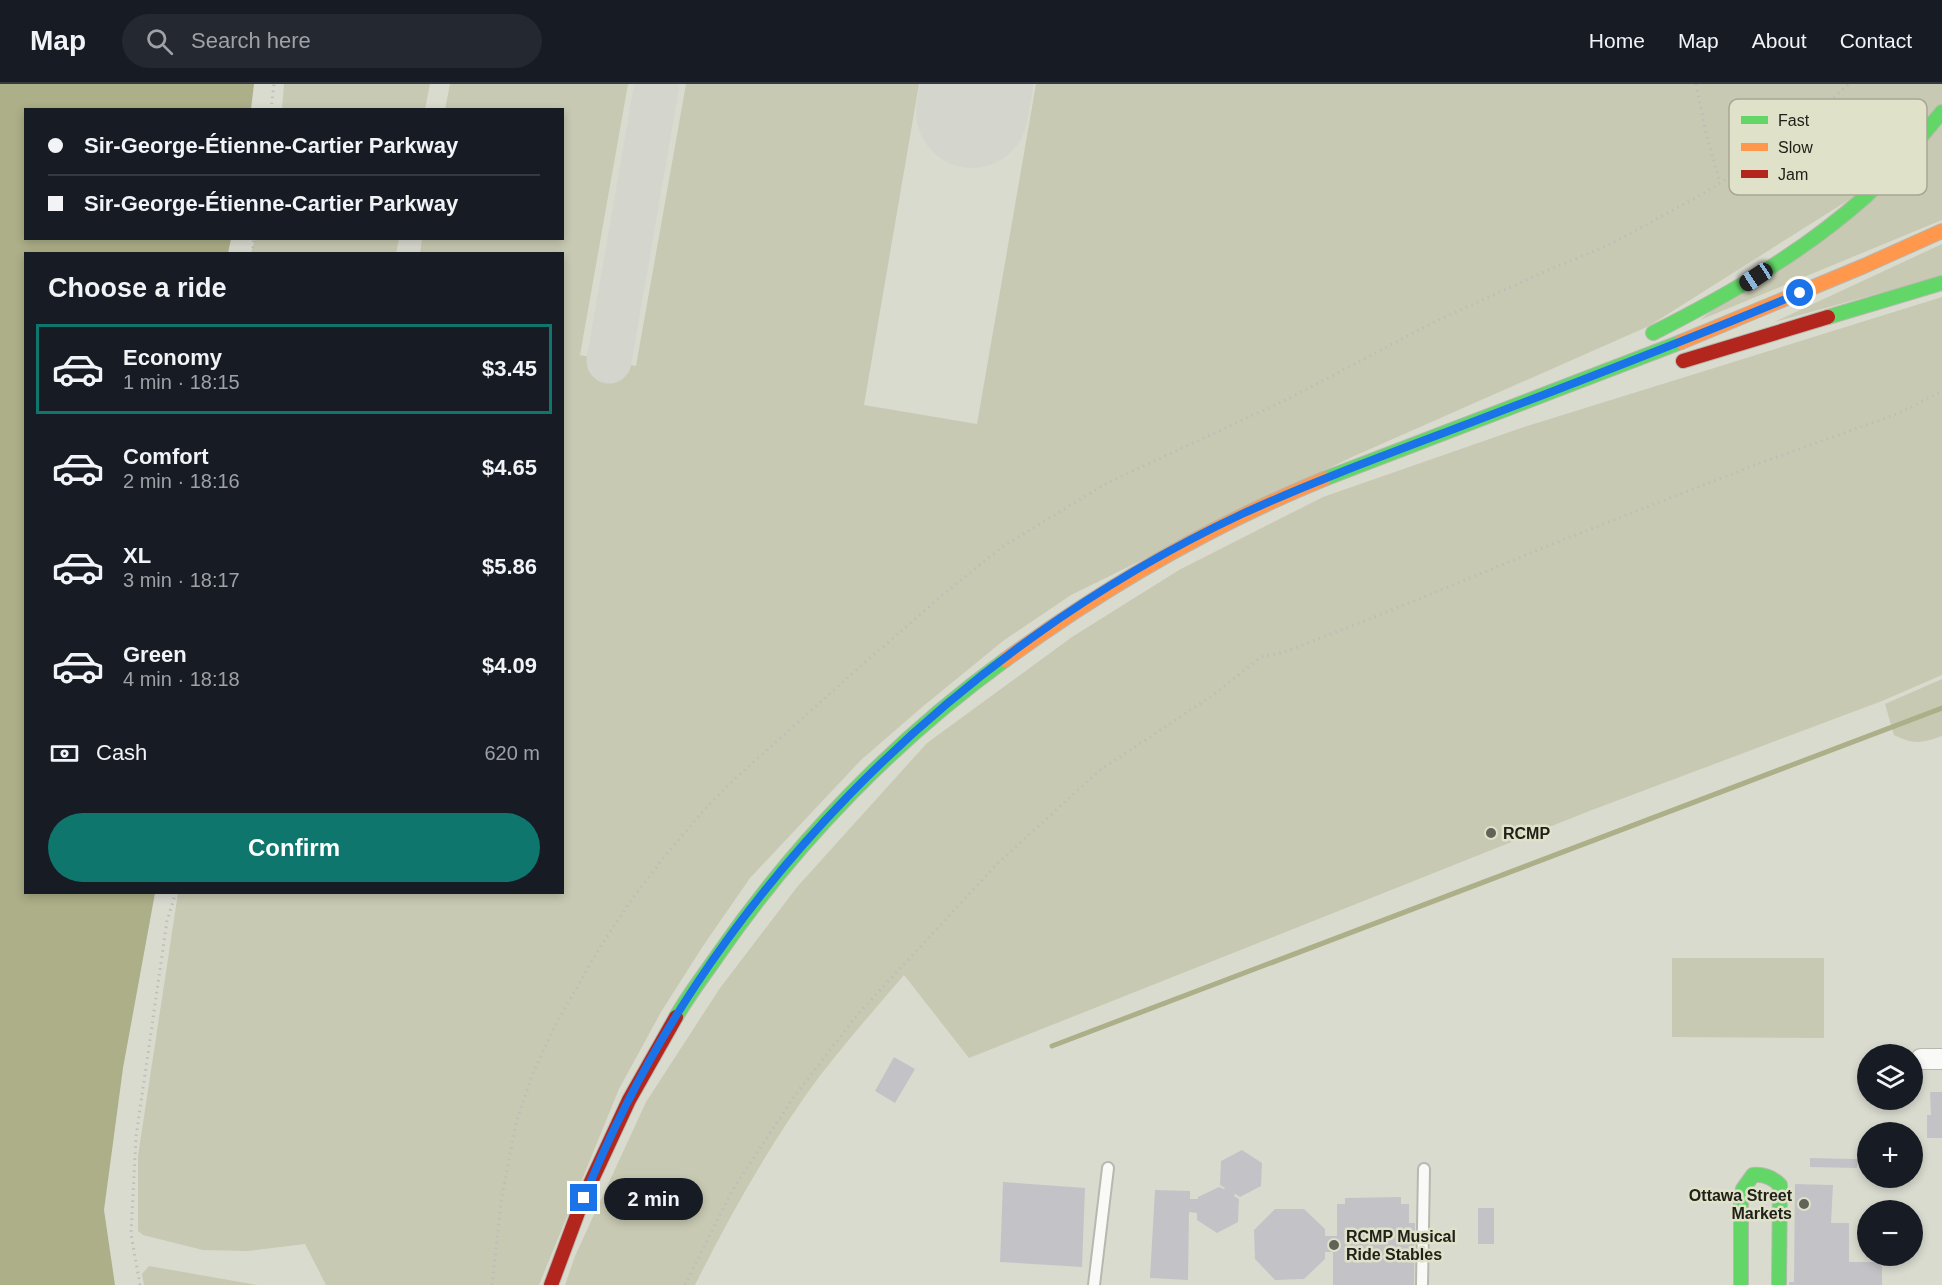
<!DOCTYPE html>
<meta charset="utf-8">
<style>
:root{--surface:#171b24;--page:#242831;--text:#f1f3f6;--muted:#9ea1a6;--line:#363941;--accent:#0f766e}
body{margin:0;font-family:Arial,sans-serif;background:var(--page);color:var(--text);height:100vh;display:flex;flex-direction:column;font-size:22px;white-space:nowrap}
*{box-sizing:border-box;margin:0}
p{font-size:20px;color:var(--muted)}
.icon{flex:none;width:33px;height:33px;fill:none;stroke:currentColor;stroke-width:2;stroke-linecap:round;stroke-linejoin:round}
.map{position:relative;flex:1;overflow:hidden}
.details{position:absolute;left:24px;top:168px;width:540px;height:642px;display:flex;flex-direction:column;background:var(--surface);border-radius:0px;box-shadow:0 3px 9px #0003}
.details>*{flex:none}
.guide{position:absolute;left:24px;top:24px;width:540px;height:132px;border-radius:0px;box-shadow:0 3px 9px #0003;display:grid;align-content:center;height:132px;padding:0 24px;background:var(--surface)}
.buttons{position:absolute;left:1857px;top:960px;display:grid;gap:12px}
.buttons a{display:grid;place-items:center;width:66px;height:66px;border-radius:50%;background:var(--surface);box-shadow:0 3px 9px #0003;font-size:30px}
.end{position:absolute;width:27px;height:27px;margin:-14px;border:8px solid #1a73e8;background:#fff;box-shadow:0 0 0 3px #fff}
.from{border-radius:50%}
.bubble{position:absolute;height:42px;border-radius:21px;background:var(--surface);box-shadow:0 3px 9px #0003;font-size:20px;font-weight:800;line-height:42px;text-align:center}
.car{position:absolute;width:18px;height:36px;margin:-18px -9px;border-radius:8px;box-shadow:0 0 4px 2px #0007;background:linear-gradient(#222 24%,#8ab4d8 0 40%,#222 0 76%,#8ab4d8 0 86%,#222 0)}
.guide b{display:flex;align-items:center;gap:21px;height:57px;font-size:22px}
.guide b+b{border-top:2px solid var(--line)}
.guide i{width:15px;height:15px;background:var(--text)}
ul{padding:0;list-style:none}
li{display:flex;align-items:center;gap:18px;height:90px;margin:0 12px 9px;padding:0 12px;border:3px solid transparent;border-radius:0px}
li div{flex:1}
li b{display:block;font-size:22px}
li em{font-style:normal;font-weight:800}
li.current{border-color:var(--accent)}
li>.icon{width:54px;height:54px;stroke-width:1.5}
h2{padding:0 24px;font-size:27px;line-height:72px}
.pay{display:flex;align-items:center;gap:15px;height:66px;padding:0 24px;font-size:22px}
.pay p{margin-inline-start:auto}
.action{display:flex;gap:12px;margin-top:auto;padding:12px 24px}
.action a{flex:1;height:69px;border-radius:36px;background:var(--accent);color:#fff;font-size:24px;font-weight:800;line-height:69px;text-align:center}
header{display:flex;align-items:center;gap:36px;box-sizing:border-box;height:84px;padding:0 30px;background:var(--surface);border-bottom:2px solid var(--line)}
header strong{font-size:28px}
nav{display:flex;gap:33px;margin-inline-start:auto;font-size:21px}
.search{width:420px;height:54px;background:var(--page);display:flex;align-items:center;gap:15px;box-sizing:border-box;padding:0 21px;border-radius:33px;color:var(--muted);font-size:22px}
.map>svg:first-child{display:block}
.green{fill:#c8c9b2}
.water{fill:#acaf87}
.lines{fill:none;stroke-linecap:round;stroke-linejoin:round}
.stream{stroke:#acaf87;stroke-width:5}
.taxiway{stroke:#d4d6ce;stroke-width:45}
.runway{stroke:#d4d6ce;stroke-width:112}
.building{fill:#c3c3c7}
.lane-casing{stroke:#b7b8ae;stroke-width:14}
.street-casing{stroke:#b7b8ae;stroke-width:22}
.fast-casing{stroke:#b7b8ae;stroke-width:16}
.slow-casing{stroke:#b7b8ae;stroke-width:16}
.jam-casing{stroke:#b7b8ae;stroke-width:16}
.path{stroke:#bdbdb9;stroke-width:3;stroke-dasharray:1.5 4.5;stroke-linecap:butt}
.lane{stroke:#f9faf8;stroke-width:10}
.street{stroke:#f9faf8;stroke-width:20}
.fast{stroke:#63d668;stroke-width:14}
.slow{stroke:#ff974d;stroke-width:14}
.jam{stroke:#b3261e;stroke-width:14}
.route{stroke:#1a73e8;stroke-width:8}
.poi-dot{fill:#616258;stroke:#dfe1c9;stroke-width:2}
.labels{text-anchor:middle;stroke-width:5;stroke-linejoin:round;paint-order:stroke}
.poi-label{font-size:16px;font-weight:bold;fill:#202118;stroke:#dfe1c9;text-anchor:start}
.key{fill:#dfe1c9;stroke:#a6a794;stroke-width:1.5}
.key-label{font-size:16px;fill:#202118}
</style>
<header>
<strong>Map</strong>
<div class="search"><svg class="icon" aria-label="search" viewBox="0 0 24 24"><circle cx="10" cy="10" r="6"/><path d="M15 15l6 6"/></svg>Search here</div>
<nav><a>Home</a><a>Map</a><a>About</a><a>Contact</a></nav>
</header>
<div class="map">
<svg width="1942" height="1201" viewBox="0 0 1942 1201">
<rect width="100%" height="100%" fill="#dadbcf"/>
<g class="green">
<polygon points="284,0 430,0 425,25 282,25"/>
<polygon points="450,0 628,0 580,271 636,282 686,0 919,0 864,321 977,340 1036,0 1942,0 1942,19 1855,112 1649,242 1352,373 1071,511 1003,557 921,624 861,676 750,794 703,862 661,928 619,1005 539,1201 326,1201 305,1160 248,1167 203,1166 143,1151 138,1147 138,1072 178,809 562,808 562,170 420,169 422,155 562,154 562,26 445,25"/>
<polygon points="1942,41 1942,136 1700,236"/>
<polygon points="255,155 255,154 399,155 396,169 251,169"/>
<polygon points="1942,160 1942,192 1774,238"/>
<path d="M 1942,213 L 1942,591 L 1882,617 L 1592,726 L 969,974 L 904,891 C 875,925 846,958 819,993 C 771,1058 731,1129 695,1201 L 565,1201 L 575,1172 L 646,1018 L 720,904 L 797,803 L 927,659 L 1072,553 L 1179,486 L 1323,413 L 1521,344 Z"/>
<path d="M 1942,595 L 1942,652 C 1922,659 1914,661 1894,651 L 1885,620 Z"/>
<polygon points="1672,874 1824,874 1824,954 1672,953"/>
<polygon points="149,1182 257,1201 144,1201 142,1190"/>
</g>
<polygon class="water" points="0,0 254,0 251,25 26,26 26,154 231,155 228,169 26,170 26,808 155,809 123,984 104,1126 115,1201 0,1201"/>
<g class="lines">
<polyline class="stream" points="1052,962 1942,624"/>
<polyline class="taxiway" points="609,277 657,0"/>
<polyline class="runway" points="972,28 977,0"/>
</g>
<g class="building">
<polygon points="894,973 915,985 895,1019 875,1007"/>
<polygon points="1930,1008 1942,1008 1942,1054 1927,1054 1927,1031 1931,1031"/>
<polygon points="1242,1066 1262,1079 1261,1102 1240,1113 1235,1110 1234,1112 1239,1115 1238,1138 1217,1149 1197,1136 1197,1129 1189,1128 1188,1196 1150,1194 1155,1106 1190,1107 1190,1115 1198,1115 1198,1113 1219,1103 1224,1105 1225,1104 1220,1101 1221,1077"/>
<polygon points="1810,1074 1857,1075 1858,1078 1857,1084 1810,1083"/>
<polygon points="1003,1098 1085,1104 1082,1183 1000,1178"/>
<polygon points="1795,1100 1833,1101 1831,1139 1849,1139 1849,1178 1878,1178 1882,1183 1882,1201 1789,1201 1789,1198 1794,1198"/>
<polygon points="1401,1113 1401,1120 1409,1120 1409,1139 1415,1139 1414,1201 1333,1201 1333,1168 1325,1168 1325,1175 1304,1195 1275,1196 1255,1175 1254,1146 1275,1125 1304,1125 1325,1145 1325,1152 1337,1152 1337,1120 1345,1120 1345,1114"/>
<rect x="1478" y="1124" width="16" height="36"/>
</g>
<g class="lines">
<defs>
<g id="lane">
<polyline points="1094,1201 1108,1084"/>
<polyline points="1422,1201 1424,1085"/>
</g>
<polyline id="street" points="1921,975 1942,975"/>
<g id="fast">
<polyline points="1828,233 1942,199"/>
<path d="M 1653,249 C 1728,211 1802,169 1865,113 C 1893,87 1917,57 1942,28"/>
<polyline points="1324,395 1681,258"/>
<path d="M 676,933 C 689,910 705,890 720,868 C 797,757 895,656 1005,576"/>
<path d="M 1741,1201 L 1741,1114 L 1743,1105 L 1753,1091 C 1764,1090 1772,1093 1780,1101 L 1779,1201"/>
</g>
<g id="slow">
<polyline points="1681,258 1864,182 1942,147"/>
<path d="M 1005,576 C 1105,503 1209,442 1324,395"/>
</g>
<g id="jam">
<polyline points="1683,277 1828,233"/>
<polyline points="551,1201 583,1115 629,1016 676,933"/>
</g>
</defs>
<use href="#lane" class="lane-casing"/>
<use href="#street" class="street-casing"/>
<use href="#fast" class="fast-casing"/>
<use href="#slow" class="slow-casing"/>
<use href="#jam" class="jam-casing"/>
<g class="path">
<polyline points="1696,0 1706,49 1720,99"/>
<polyline points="271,26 274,0"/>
<polyline points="252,170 254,154"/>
<polyline points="140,1201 131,1150 136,1053 167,837 176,808"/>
<polyline points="492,1201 501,1118 516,1039 532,992 553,945 600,863 632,815 668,768 705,725 725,704 846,595 940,513 1002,463 1107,399 1290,314 1434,238 1546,187 1609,161 1704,109 1768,70 1849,0"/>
<polyline points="685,1201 732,1107 793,1014 857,931 998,779 1100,686 1213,611 1261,573 1285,568 1387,528 1565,455 1755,381 1902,328 1942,307"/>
</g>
<use href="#lane" class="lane"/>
<use href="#street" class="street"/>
<use href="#fast" class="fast"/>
<use href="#slow" class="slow"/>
<use href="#jam" class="jam"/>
</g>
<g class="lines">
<path class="route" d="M 584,1114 C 703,815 953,566 1242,430 C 1314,397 1388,370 1462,342 C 1575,299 1688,256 1800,209"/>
</g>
<g class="poi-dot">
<circle cx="1491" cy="749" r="6"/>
<circle cx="1804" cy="1120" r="6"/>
<circle cx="1334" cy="1161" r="6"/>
</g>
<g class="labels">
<g class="poi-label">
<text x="1503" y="755">RCMP</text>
<text x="1792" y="1117" text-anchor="end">Ottawa Street<tspan x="1792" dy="18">Markets</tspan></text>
<text x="1346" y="1158">RCMP Musical<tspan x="1346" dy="18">Ride Stables</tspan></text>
</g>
</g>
<rect x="1729" y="15" width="198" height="96" rx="9" class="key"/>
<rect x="1741" y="32" width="27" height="8" fill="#63d668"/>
<rect x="1741" y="59" width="27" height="8" fill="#ff974d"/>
<rect x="1741" y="86" width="27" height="8" fill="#b3261e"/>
<g class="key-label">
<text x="1778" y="42">Fast</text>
<text x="1778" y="69">Slow</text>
<text x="1778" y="96">Jam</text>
</g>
</svg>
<div class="buttons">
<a><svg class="icon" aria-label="layers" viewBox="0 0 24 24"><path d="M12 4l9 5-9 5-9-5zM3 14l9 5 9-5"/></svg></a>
<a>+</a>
<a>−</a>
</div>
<i class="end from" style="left:1800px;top:209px"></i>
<i class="end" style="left:584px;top:1114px"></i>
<div class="bubble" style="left:604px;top:1094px;width:99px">2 min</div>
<i class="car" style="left:1756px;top:193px;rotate:237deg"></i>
<div class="guide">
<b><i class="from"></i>Sir-George-Étienne-Cartier Parkway</b>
<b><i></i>Sir-George-Étienne-Cartier Parkway</b>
</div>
<section class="details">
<h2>Choose a ride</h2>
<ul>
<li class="current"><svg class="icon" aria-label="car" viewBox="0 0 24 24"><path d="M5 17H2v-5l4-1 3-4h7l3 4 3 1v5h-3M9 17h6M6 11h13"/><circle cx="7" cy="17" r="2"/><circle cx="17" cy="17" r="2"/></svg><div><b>Economy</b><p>1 min · 18:15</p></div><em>$3.45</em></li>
<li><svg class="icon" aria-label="car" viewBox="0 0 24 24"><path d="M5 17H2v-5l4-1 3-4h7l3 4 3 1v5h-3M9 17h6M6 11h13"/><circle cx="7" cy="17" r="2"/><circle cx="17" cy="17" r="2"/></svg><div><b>Comfort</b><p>2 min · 18:16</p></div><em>$4.65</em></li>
<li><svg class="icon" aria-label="car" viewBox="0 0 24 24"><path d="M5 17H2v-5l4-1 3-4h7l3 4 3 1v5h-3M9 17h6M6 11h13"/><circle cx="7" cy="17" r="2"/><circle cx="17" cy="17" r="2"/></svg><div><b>XL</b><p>3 min · 18:17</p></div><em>$5.86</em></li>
<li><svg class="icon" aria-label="car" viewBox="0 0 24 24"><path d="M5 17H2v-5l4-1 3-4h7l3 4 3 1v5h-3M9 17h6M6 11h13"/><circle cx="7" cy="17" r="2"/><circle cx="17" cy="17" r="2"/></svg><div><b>Green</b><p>4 min · 18:18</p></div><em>$4.09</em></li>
</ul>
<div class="pay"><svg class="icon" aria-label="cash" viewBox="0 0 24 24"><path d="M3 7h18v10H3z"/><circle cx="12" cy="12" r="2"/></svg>Cash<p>620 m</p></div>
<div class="action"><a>Confirm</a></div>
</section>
</div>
